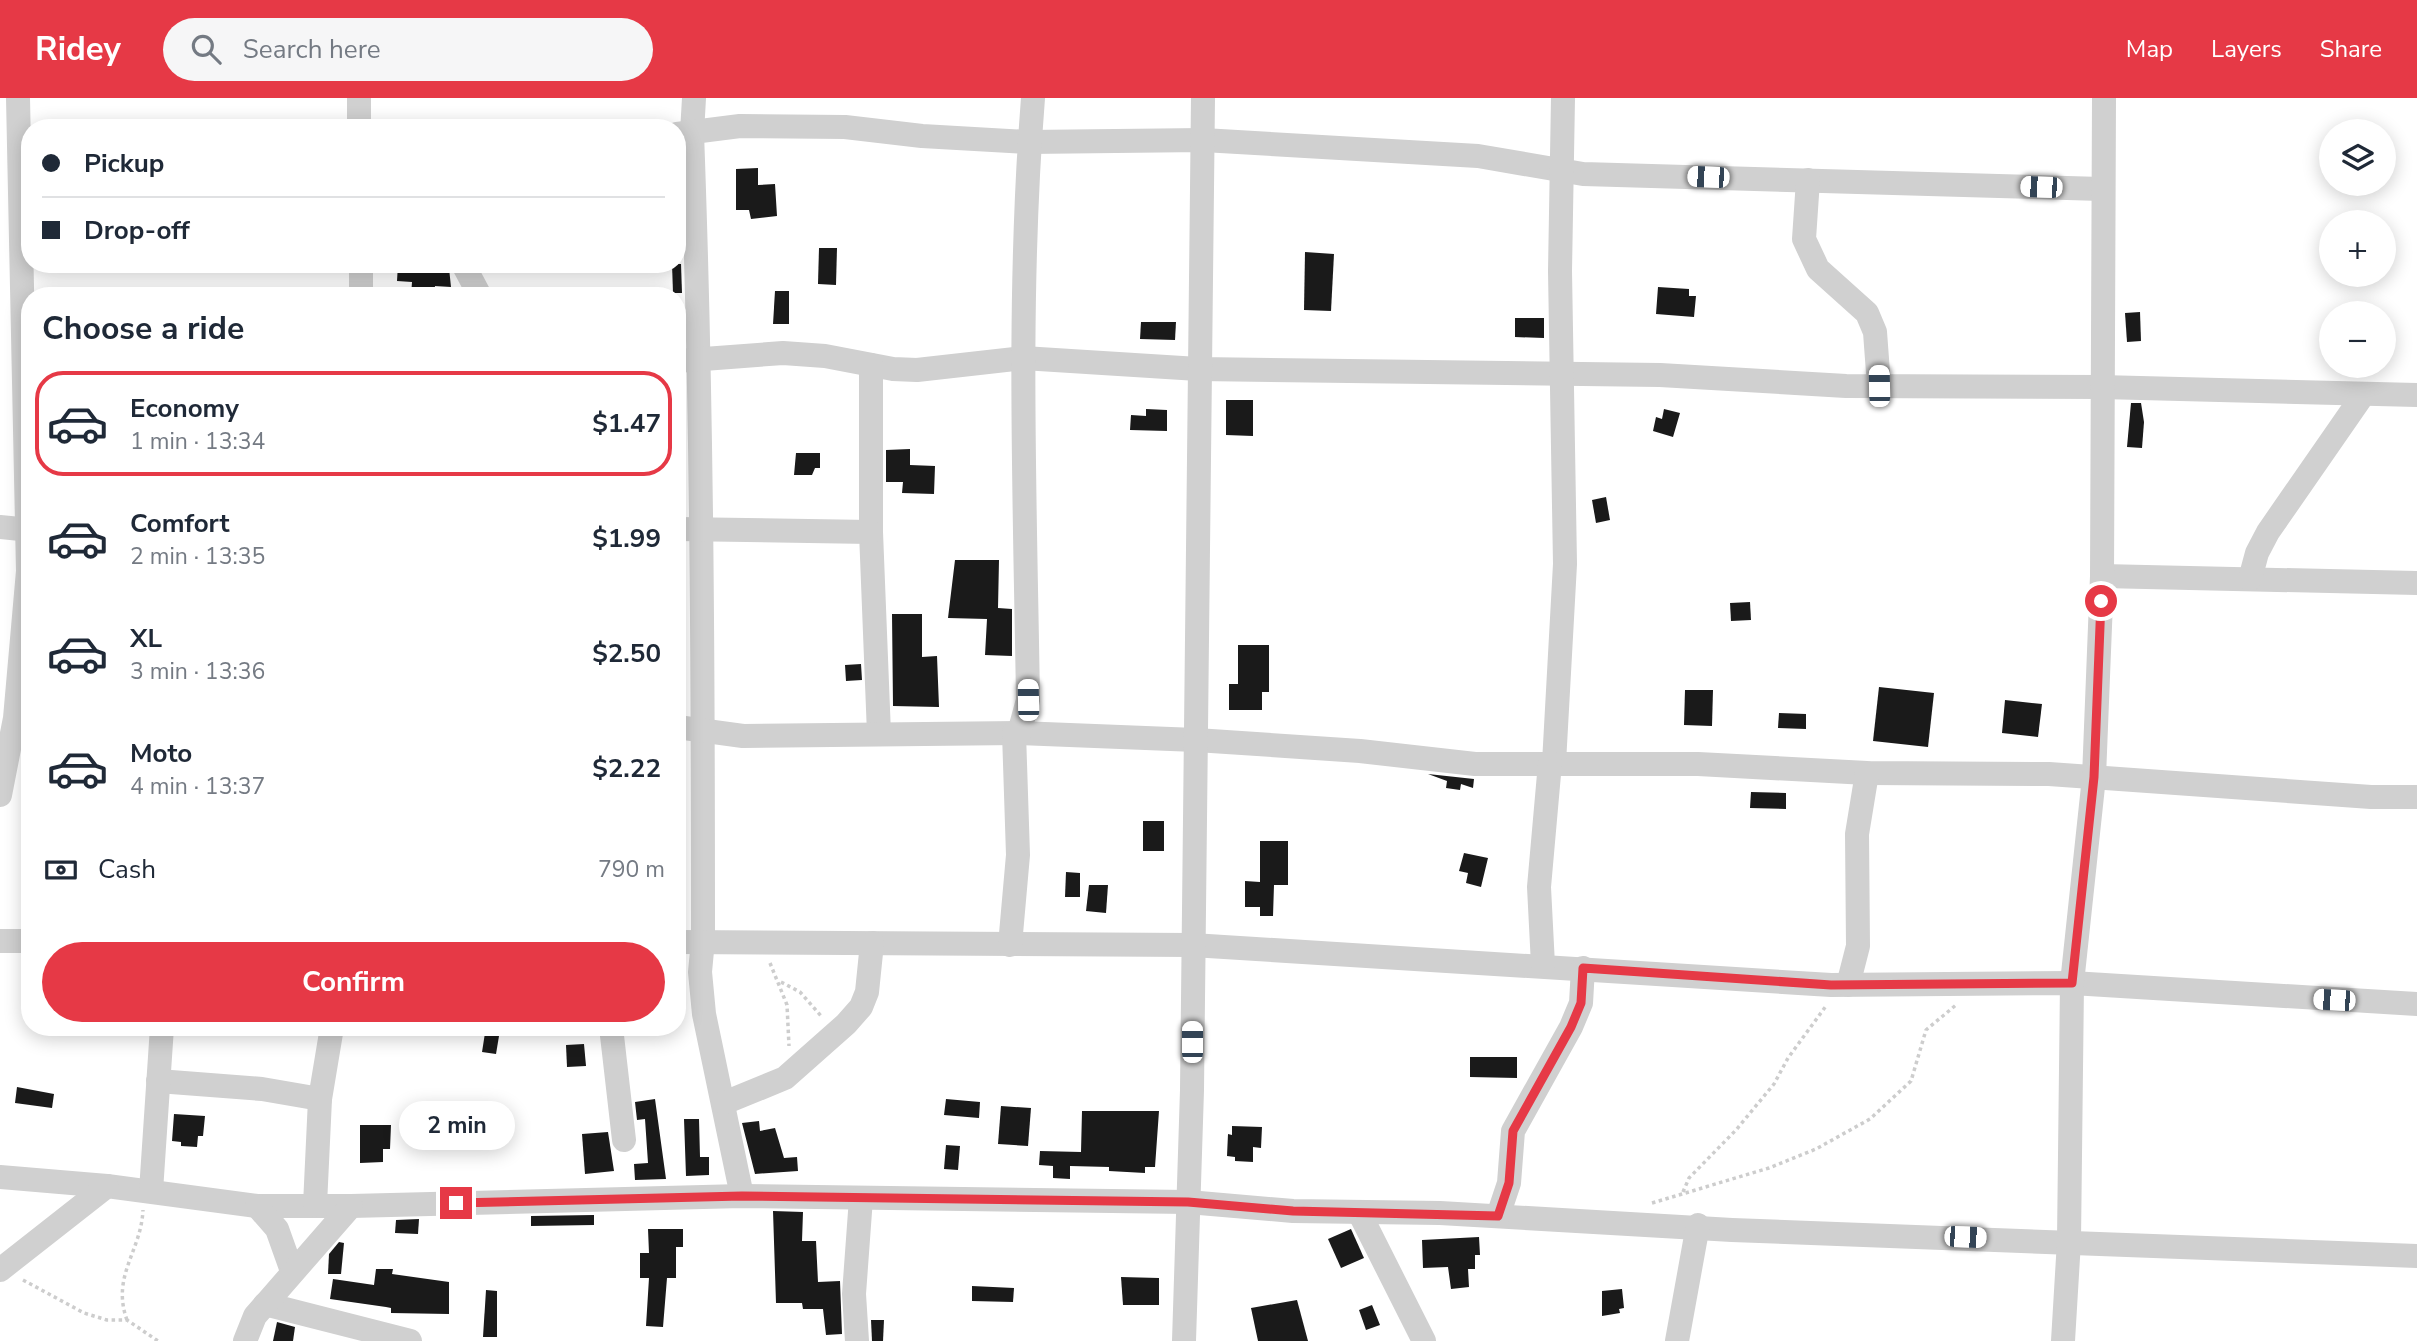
<!DOCTYPE html>
<meta charset="utf-8">
<style>
:root{--surface:#fff;--page:#f6f6f7;--text:#1f2937;--muted:#747a83;--line:#e0e1e3;--accent:#e63946}
body{margin:0;font-family:"Nunito Sans",sans-serif;background:var(--page);color:var(--text);height:100vh;display:flex;flex-direction:column;font-size:26px;white-space:nowrap}
*{box-sizing:border-box;margin:0}
p{font-size:23px;color:var(--muted)}
.icon{flex:none;width:38px;height:38px;fill:none;stroke:currentColor;stroke-width:2;stroke-linecap:round;stroke-linejoin:round}
.map{position:relative;flex:1;overflow:hidden}
.panel{position:absolute;left:21px;top:189px;width:665px;height:749px;display:flex;flex-direction:column;background:var(--surface);border-radius:28px;box-shadow:0 4px 18px #0003}
.panel>*{flex:none}
.guide{position:absolute;left:21px;top:21px;width:665px;height:154px;border-radius:28px;box-shadow:0 4px 18px #0003;display:grid;align-content:center;height:154px;padding:0 21px;background:var(--surface)}
.buttons{position:absolute;left:2319px;top:21px;display:grid;gap:14px}
.buttons a{display:grid;place-items:center;width:77px;height:77px;border-radius:50%;background:var(--surface);box-shadow:0 4px 18px #0003;font-size:35px}
.end{position:absolute;width:32px;height:32px;margin:-16px;border:9px solid #e63946;background:#fff;box-shadow:0 0 0 4px #fff}
.from{border-radius:50%}
.bubble{position:absolute;height:49px;border-radius:24px;background:var(--surface);box-shadow:0 4px 18px #0003;font-size:23px;font-weight:700;line-height:49px;text-align:center}
.car{position:absolute;width:21px;height:42px;margin:-21px -10px;border-radius:9px;box-shadow:0 0 5px 2px #0007;background:linear-gradient(#fff 24%,#345 0 40%,#fff 0 76%,#345 0 86%,#fff 0)}
.guide b{display:flex;align-items:center;gap:24px;height:66px;font-size:26px}
.guide b+b{border-top:2px solid var(--line)}
.guide i{width:18px;height:18px;background:var(--text)}
ul{padding:0;list-style:none}
li{display:flex;align-items:center;gap:21px;height:105px;margin:0 14px 10px;padding:0 7px;border:4px solid transparent;border-radius:28px}
li div{flex:1}
li b{display:block;font-size:26px}
li em{font-style:normal;font-weight:700}
li.selected{border-color:var(--accent)}
li>.icon{width:63px;height:63px;stroke-width:1.5}
h2{padding:0 21px;font-size:32px;line-height:84px}
.pay{display:flex;align-items:center;gap:18px;height:77px;padding:0 21px;font-size:26px}
.pay p{margin-inline-start:auto}
.button{display:flex;gap:14px;margin-top:auto;padding:14px 21px}
.button a{flex:1;height:80px;border-radius:42px;background:var(--accent);color:#fff;font-size:28px;font-weight:700;line-height:80px;text-align:center}
header{display:flex;align-items:center;gap:42px;box-sizing:border-box;height:98px;padding:0 35px;background:var(--accent);color:#fff}
header strong{font-size:33px}
nav{display:flex;gap:38px;margin-inline-start:auto;font-size:24px}
.search{width:490px;height:63px;background:var(--page);display:flex;align-items:center;gap:18px;box-sizing:border-box;padding:0 24px;border-radius:38px;color:var(--muted);font-size:26px}
.map>svg:first-child{display:block}
.building{fill:#1a1a1a}
.lines{fill:none;stroke-linecap:round;stroke-linejoin:round}
.path{stroke:#cdcdcd;stroke-width:3.5;stroke-dasharray:3.5 3.5;stroke-linecap:butt}
.minor{stroke:#d0d0d0;stroke-width:24}
.route{stroke:#e63946;stroke-width:9}
</style>
<header>
<strong>Ridey</strong>
<div class="search"><svg class="icon" aria-label="search" viewBox="0 0 24 24"><circle cx="10" cy="10" r="6"/><path d="M15 15l6 6"/></svg>Search here</div>
<nav><a>Map</a><a>Layers</a><a>Share</a></nav>
</header>
<div class="map">
<svg width="2417" height="1243" viewBox="0 0 2417 1243">
<rect width="100%" height="100%" fill="#fff"/>
<g class="building">
<polygon points="758,70 758,87 775,86 777,118 751,121 749,112 736,112 736,71"/>
<polygon points="819,150 837,150 836,187 818,186"/>
<polygon points="1305,154 1334,156 1331,213 1304,212"/>
<polygon points="398,166 439,166 438,169 449,170 451,189 435,188 434,198 411,198 412,184 397,183"/>
<polygon points="672,166 681,166 682,195 673,195"/>
<polygon points="1658,189 1689,191 1689,198 1696,198 1694,219 1656,216"/>
<polygon points="775,193 789,193 789,226 773,226"/>
<polygon points="2140,214 2141,243 2127,244 2125,215"/>
<polygon points="1515,220 1544,220 1544,240 1515,239"/>
<polygon points="1141,224 1176,224 1175,242 1140,241"/>
<polygon points="1226,302 1253,302 1253,338 1226,337"/>
<polygon points="2131,305 2141,305 2144,324 2142,350 2127,349"/>
<polygon points="1146,311 1167,312 1167,333 1130,332 1131,317 1146,318"/>
<polygon points="1664,311 1680,315 1673,339 1653,333 1656,319 1662,321"/>
<polygon points="910,351 910,367 935,368 934,396 902,395 903,384 886,384 886,352"/>
<polygon points="796,355 820,355 820,370 815,370 812,377 794,377"/>
<polygon points="1606,399 1610,422 1596,425 1592,402"/>
<polygon points="955,462 999,462 998,510 1012,511 1012,558 985,557 987,521 948,520"/>
<polygon points="1750,504 1751,522 1731,523 1730,505"/>
<polygon points="892,516 922,516 922,559 937,558 939,609 893,608"/>
<polygon points="1238,547 1269,547 1269,594 1262,594 1262,612 1229,612 1229,586 1238,586"/>
<polygon points="861,566 862,582 846,583 845,567"/>
<polygon points="1879,589 1934,595 1928,649 1873,643"/>
<polygon points="1685,592 1713,592 1712,628 1684,627"/>
<polygon points="2005,602 2042,606 2038,639 2002,635"/>
<polygon points="1779,615 1806,616 1806,631 1778,630"/>
<polygon points="1428,676 1474,681 1473,690 1461,686 1460,692 1446,690 1447,683"/>
<polygon points="1751,694 1786,695 1786,711 1750,710"/>
<rect x="1143" y="723" width="21" height="30"/>
<polygon points="1260,743 1288,743 1288,787 1274,787 1273,818 1260,818 1260,809 1245,809 1245,783 1260,784"/>
<polygon points="1464,755 1488,760 1481,789 1466,785 1468,775 1459,773"/>
<polygon points="1066,774 1080,775 1080,799 1065,799"/>
<polygon points="1089,787 1108,787 1106,815 1086,813"/>
<polygon points="485,935 499,938 496,956 482,954"/>
<polygon points="584,946 586,968 567,969 566,947"/>
<polygon points="1470,959 1517,959 1517,980 1470,979"/>
<polygon points="17,989 54,996 52,1010 15,1005"/>
<polygon points="655,1001 666,1081 635,1082 634,1066 648,1065 645,1021 637,1022 635,1004"/>
<polygon points="946,1001 980,1004 979,1020 944,1017"/>
<polygon points="1001,1008 1031,1010 1028,1048 998,1046"/>
<polygon points="1082,1013 1159,1013 1155,1069 1145,1069 1145,1075 1109,1073 1109,1069 1070,1068 1070,1081 1053,1080 1053,1068 1039,1067 1040,1053 1081,1054"/>
<polygon points="174,1016 205,1018 203,1038 198,1038 197,1049 181,1048 181,1044 172,1043"/>
<polygon points="684,1021 699,1021 700,1059 709,1059 709,1077 686,1078"/>
<polygon points="759,1023 760,1033 775,1030 784,1060 797,1059 798,1073 755,1076 742,1025"/>
<polygon points="360,1027 391,1027 390,1051 383,1051 383,1064 360,1065"/>
<polygon points="1232,1028 1262,1029 1261,1050 1253,1049 1253,1064 1235,1063 1235,1059 1227,1058 1228,1036 1232,1037"/>
<polygon points="608,1034 614,1073 585,1076 582,1036"/>
<polygon points="946,1047 960,1048 958,1072 944,1071"/>
<polygon points="773,1113 803,1114 802,1143 816,1143 818,1184 840,1183 842,1236 826,1237 823,1211 803,1211 802,1205 776,1205"/>
<polygon points="594,1117 594,1127 531,1128 531,1118"/>
<polygon points="419,1121 418,1136 395,1135 396,1122"/>
<polygon points="648,1131 683,1131 683,1149 676,1149 676,1180 667,1180 663,1229 646,1228 649,1180 640,1180 640,1155 649,1155"/>
<polygon points="1351,1131 1364,1160 1341,1170 1328,1141"/>
<polygon points="1479,1139 1480,1157 1475,1157 1475,1171 1468,1171 1469,1189 1451,1191 1448,1169 1423,1170 1422,1142"/>
<polygon points="339,1144 344,1145 341,1176 328,1176 329,1156"/>
<polygon points="376,1171 393,1171 392,1176 449,1184 449,1216 391,1215 391,1210 386,1209 330,1201 333,1181 374,1187"/>
<polygon points="1121,1179 1159,1180 1159,1207 1123,1207"/>
<polygon points="972,1188 1014,1190 1013,1204 972,1203"/>
<polygon points="1622,1191 1624,1210 1619,1211 1620,1215 1602,1218 1602,1193"/>
<polygon points="486,1192 497,1193 497,1239 483,1239"/>
<polygon points="1297,1202 1308,1243 1258,1243 1251,1210"/>
<polygon points="1372,1207 1380,1227 1366,1232 1359,1212"/>
<polygon points="871,1222 884,1222 883,1243 872,1243"/>
<polygon points="277,1224 295,1229 293,1243 273,1243"/>
</g>
<g class="lines">
<g class="path">
<polyline points="770,865 787,907 789,948"/>
<polyline points="781,884 800,894 822,919"/>
<polyline points="1683,1094 1689,1080 1736,1032 1774,986 1788,960 1826,908"/>
<polyline points="1652,1105 1769,1070 1816,1051 1870,1021 1911,983 1926,932 1956,907"/>
<polyline points="23,1182 84,1215 107,1222 127,1222 158,1243"/>
<path d="M 127,1222 C 111,1178 141,1154 143,1112"/>
</g>
<g class="minor">
<polyline points="359,0 359,30"/>
<path d="M 694,0 L 692,35 C 702,304 703,573 703,842 L 700,874 L 704,916 L 742,1098"/>
<polyline points="677,36 740,28 845,29 922,38 1028,44 1203,42 1478,58 1583,76 2102,91"/>
<polyline points="1808,82 1804,141 1818,171 1867,215 1875,234 1879,288"/>
<polyline points="361,166 361,198"/>
<polyline points="463,166 480,198"/>
<polyline points="677,263 783,255 825,258 893,271 917,272 1023,260 1198,271 1660,277 1846,288 2101,289 2417,297"/>
<polyline points="871,267 871,434 879,636"/>
<polyline points="0,429 30,432"/>
<polyline points="677,431 871,434"/>
<polyline points="2102,478 2417,485"/>
<polyline points="2250,481 2257,455 2268,434 2363,297"/>
<polyline points="677,629 743,638 1019,635 1196,642 1360,653 1475,666 1698,666 1867,675 2049,676 2371,699 2417,699"/>
<path d="M 1019,635 L 1028,602 C 1025,402 1017,200 1033,0"/>
<polyline points="1554,665 1565,466 1560,173 1563,0"/>
<polyline points="0,697 15,620 28,473 18,0"/>
<polyline points="0,843 30,843"/>
<polyline points="677,844 1192,847 1831,887 2072,885 2417,906"/>
<polyline points="1010,847 1018,757 1014,635"/>
<polyline points="1543,867 1539,789 1550,665"/>
<polyline points="1848,887 1858,848 1857,736 1867,675"/>
<polyline points="611,929 624,1042"/>
<polyline points="158,983 262,991 320,1001"/>
<polyline points="724,1005 785,980 846,926 861,909 867,894 872,845"/>
<polyline points="0,1079 107,1088 257,1108 351,1108 742,1098 1188,1104 1293,1113 1440,1115 1732,1132 2417,1158"/>
<polyline points="151,1093 162,929"/>
<polyline points="315,1107 320,1001 332,929"/>
<polyline points="257,1108 277,1131 292,1173"/>
<polyline points="1359,1114 1424,1243"/>
<polyline points="1498,1118 1509,1085 1513,1033 1571,929 1581,905 1583,870"/>
<polyline points="0,1172 107,1088"/>
<polyline points="265,1206 410,1243"/>
<polyline points="245,1243 255,1218 351,1108"/>
<polyline points="857,1243 854,1196 861,1100"/>
<polyline points="1184,1243 1192,992 1203,0"/>
<polyline points="1677,1243 1698,1127"/>
<polyline points="2063,1243 2069,1143 2072,885 2094,679 2102,478 2104,0"/>
</g>
</g>
<g class="lines">
<polyline class="route" points="456,1105 742,1098 1188,1104 1293,1113 1498,1118 1509,1085 1513,1033 1571,929 1581,905 1583,870 1831,887 2072,885 2094,679 2101,503"/>
</g>
</svg>
<div class="buttons">
<a><svg class="icon" aria-label="layers" viewBox="0 0 24 24"><path d="M12 4l9 5-9 5-9-5zM3 14l9 5 9-5"/></svg></a>
<a>+</a>
<a>−</a>
</div>
<i class="end from" style="left:2101px;top:503px"></i>
<i class="end" style="left:456px;top:1105px"></i>
<div class="bubble" style="left:399px;top:1003px;width:116px">2 min</div>
<i class="car" style="left:1708px;top:79px;rotate:272deg"></i>
<i class="car" style="left:2041px;top:89px;rotate:272deg"></i>
<i class="car" style="left:1879px;top:288px;rotate:359deg"></i>
<i class="car" style="left:1028px;top:602px;rotate:359deg"></i>
<i class="car" style="left:2334px;top:902px;rotate:273deg"></i>
<i class="car" style="left:1192px;top:944px;rotate:0deg"></i>
<i class="car" style="left:1965px;top:1139px;rotate:92deg"></i>
<div class="guide">
<b><i class="from"></i>Pickup</b>
<b><i></i>Drop-off</b>
</div>
<section class="panel">
<h2>Choose a ride</h2>
<ul>
<li class="selected"><svg class="icon" aria-label="car" viewBox="0 0 24 24"><path d="M5 17H2v-5l4-1 3-4h7l3 4 3 1v5h-3M9 17h6M6 11h13"/><circle cx="7" cy="17" r="2"/><circle cx="17" cy="17" r="2"/></svg><div><b>Economy</b><p>1 min · 13:34</p></div><em>$1.47</em></li>
<li><svg class="icon" aria-label="car" viewBox="0 0 24 24"><path d="M5 17H2v-5l4-1 3-4h7l3 4 3 1v5h-3M9 17h6M6 11h13"/><circle cx="7" cy="17" r="2"/><circle cx="17" cy="17" r="2"/></svg><div><b>Comfort</b><p>2 min · 13:35</p></div><em>$1.99</em></li>
<li><svg class="icon" aria-label="car" viewBox="0 0 24 24"><path d="M5 17H2v-5l4-1 3-4h7l3 4 3 1v5h-3M9 17h6M6 11h13"/><circle cx="7" cy="17" r="2"/><circle cx="17" cy="17" r="2"/></svg><div><b>XL</b><p>3 min · 13:36</p></div><em>$2.50</em></li>
<li><svg class="icon" aria-label="car" viewBox="0 0 24 24"><path d="M5 17H2v-5l4-1 3-4h7l3 4 3 1v5h-3M9 17h6M6 11h13"/><circle cx="7" cy="17" r="2"/><circle cx="17" cy="17" r="2"/></svg><div><b>Moto</b><p>4 min · 13:37</p></div><em>$2.22</em></li>
</ul>
<div class="pay"><svg class="icon" aria-label="cash" viewBox="0 0 24 24"><path d="M3 7h18v10H3z"/><circle cx="12" cy="12" r="2"/></svg>Cash<p>790 m</p></div>
<div class="button"><a>Confirm</a></div>
</section>
</div>
